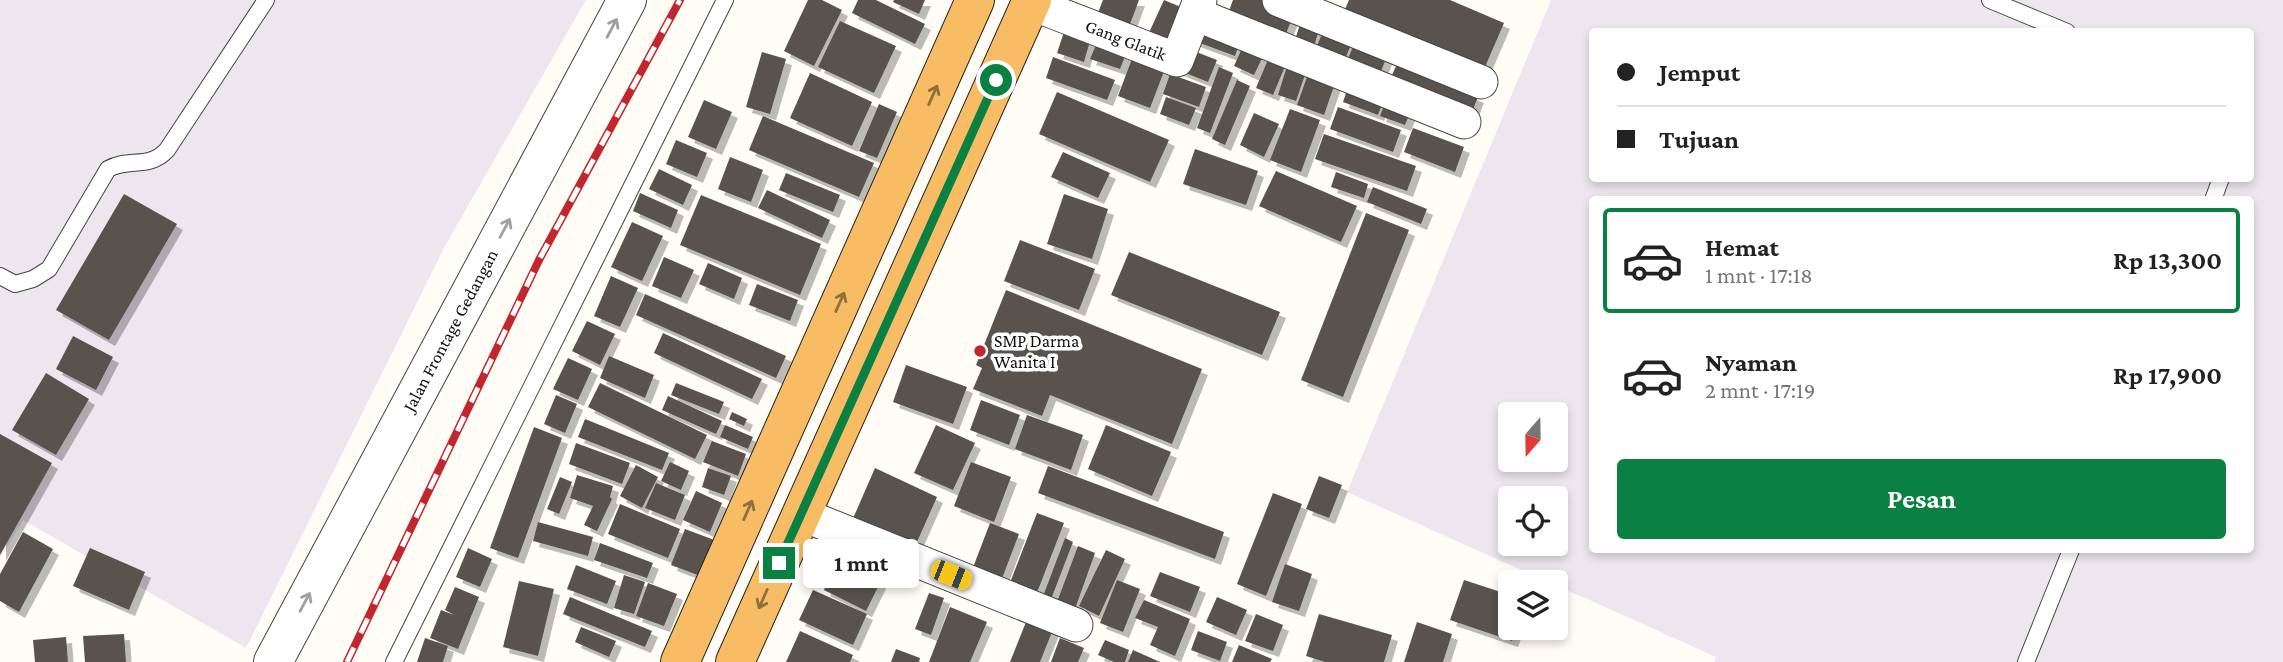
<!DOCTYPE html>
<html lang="id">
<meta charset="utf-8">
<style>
:root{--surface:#fff;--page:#f6f6f6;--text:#222;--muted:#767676;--line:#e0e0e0;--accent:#0b8043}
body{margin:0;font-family:"Crimson Pro",serif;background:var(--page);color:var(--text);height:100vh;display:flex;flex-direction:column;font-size:26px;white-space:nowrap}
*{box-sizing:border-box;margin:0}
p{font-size:23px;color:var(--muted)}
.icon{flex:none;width:38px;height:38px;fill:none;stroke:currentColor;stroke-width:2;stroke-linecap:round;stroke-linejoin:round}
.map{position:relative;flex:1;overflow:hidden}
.side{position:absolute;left:1589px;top:196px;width:665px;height:357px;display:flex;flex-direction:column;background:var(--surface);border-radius:7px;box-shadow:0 4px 10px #0003}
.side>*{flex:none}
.banner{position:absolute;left:1589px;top:28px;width:665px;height:154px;border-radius:7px;box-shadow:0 4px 10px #0003;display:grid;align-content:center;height:154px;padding:0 28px;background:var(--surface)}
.needle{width:46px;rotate:200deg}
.tools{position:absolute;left:1498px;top:402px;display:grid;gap:14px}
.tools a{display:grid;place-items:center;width:70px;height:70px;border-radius:7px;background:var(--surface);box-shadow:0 4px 10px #0003;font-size:35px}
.end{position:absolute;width:32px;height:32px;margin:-16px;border:9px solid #0b8043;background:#fff;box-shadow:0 0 0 4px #fff}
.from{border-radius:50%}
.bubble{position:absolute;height:49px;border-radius:7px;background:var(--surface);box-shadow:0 4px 10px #0003;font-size:23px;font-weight:700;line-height:49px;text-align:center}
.car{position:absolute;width:21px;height:42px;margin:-21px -10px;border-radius:9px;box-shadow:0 0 5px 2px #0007;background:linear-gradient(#f5c518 24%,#345 0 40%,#f5c518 0 76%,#345 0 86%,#f5c518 0)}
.banner b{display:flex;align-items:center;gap:24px;height:66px;font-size:26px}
.banner b+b{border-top:2px solid var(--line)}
.banner i{width:18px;height:18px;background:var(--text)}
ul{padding:12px 0 0;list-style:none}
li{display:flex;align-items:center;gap:21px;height:105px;margin:0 14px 10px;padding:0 14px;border:4px solid transparent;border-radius:7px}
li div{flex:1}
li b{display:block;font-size:26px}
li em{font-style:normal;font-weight:700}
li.active{border-color:var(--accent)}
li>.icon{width:63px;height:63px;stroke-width:1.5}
.cta{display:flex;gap:14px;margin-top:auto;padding:14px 28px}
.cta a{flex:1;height:80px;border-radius:7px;background:var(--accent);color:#fff;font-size:28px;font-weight:700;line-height:80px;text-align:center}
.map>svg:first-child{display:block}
.industrial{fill:#eee6ef;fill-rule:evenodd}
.building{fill:#5a524d;filter:url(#shadow)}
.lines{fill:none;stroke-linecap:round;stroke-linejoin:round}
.service-casing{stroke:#444;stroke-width:18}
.minor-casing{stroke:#444;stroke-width:35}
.tertiary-casing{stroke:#444;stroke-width:40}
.trunk-casing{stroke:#222;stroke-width:40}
.service{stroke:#fff;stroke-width:16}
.minor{stroke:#fff;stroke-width:33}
.tertiary{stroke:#fff;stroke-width:38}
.trunk{stroke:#f7bc64;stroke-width:38}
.rail-casing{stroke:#c4262e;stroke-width:8}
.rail{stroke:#fff;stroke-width:5;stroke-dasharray:16;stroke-linecap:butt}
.oneway{stroke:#a0a0a0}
.oneway2{stroke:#906f3f}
.route{stroke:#0b8043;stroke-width:9}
.poi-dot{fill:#c4262e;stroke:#fff;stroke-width:2.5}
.labels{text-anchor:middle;stroke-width:7;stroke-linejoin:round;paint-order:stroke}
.street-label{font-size:18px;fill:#111;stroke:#fff}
.poi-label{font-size:18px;fill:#111;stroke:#fff;text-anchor:start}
</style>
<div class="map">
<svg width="2283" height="662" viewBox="0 0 2283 662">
<defs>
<filter id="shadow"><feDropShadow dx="6" dy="6" stdDeviation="0" flood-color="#0004"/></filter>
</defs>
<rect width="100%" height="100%" fill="#fffdf5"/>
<g class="industrial">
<polygon points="0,0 586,0 445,246 246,648 23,520 0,558"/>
<path d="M 1551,0 L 2283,0 L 2283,662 L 1714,662 L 1716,657 L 1556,585 L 1556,583 L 1550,583 L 1347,492 ZM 1592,32 L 2250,32 L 2250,178 L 1592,178 ZM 1592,200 L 2250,200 L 2250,550 L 1592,550 ZM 1510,415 L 1556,415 L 1556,460 L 1510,460 ZM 1510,499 L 1556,499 L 1556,544 L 1510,544 Z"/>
</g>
<g class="building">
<polygon points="808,0 822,0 842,10 814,66 784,51"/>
<polygon points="858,0 876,0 925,24 915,44 852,13"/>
<polygon points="894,0 925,0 919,14 893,2"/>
<polygon points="1103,0 1139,0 1126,35 1094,23"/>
<polygon points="1164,0 1193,12 1176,50 1147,37"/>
<polygon points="1233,0 1276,0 1296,8 1282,44 1225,22"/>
<polygon points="1349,0 1450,0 1504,23 1479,81 1340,21"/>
<polygon points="1304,12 1323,18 1312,52 1293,46"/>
<polygon points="1196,20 1242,36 1235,56 1189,39"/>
<polygon points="840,21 896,46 874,93 818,67"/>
<polygon points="1066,26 1092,34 1084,62 1057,53"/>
<polygon points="1325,26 1354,37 1342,67 1313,56"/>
<polygon points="1247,37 1268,46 1254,75 1234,66"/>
<polygon points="1099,38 1128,49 1120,69 1090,59"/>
<polygon points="1356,39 1389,51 1378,79 1345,66"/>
<polygon points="1136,48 1168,61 1150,108 1118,96"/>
<polygon points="1186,48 1217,60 1208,82 1178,70"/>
<polygon points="1272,50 1289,57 1273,95 1256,88"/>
<polygon points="762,52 786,59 770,114 746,107"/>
<polygon points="1053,57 1115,80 1107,100 1046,78"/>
<polygon points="1288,63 1307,69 1296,101 1278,95"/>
<polygon points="1397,64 1478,97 1468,122 1386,88"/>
<polygon points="1219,67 1233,73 1210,133 1197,128"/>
<polygon points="810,73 872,102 852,146 790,118"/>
<polygon points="1170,74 1206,87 1199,107 1163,94"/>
<polygon points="1308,74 1335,83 1324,115 1297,105"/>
<polygon points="1237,80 1250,86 1225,145 1212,139"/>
<polygon points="1350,81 1386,94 1378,115 1343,102"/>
<polygon points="1057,92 1169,140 1150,182 1039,134"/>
<polygon points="1166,97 1196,108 1189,125 1160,114"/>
<polygon points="704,100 732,112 716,149 688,137"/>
<polygon points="1386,100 1411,110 1405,125 1380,116"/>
<polygon points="879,104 897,112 877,158 859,151"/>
<polygon points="1338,107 1401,130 1393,152 1330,129"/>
<polygon points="1290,109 1320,120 1301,172 1270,160"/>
<polygon points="1254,113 1279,124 1264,157 1240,145"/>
<polygon points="763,116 874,163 859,197 749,150"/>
<polygon points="1413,128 1464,147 1455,172 1404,152"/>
<polygon points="1324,134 1416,166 1407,191 1315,159"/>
<polygon points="676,140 707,153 697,177 666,164"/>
<polygon points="1195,149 1258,171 1246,205 1183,184"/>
<polygon points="1063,152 1110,173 1098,198 1051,177"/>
<polygon points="730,157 763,170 751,202 718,189"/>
<polygon points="659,169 692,185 683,205 649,189"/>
<polygon points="1276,171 1357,206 1341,242 1259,206"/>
<polygon points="1336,172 1368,184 1364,198 1331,187"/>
<polygon points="786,173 840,195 833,212 779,190"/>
<polygon points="1373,187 1427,209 1421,224 1367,202"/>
<polygon points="767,190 830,220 822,238 758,208"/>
<polygon points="640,193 678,210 671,228 633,211"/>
<polygon points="124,194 177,224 109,340 56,310"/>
<polygon points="1064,194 1108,209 1092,259 1047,244"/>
<polygon points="701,195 821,244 800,295 680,245"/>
<polygon points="1366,213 1409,230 1343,397 1301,380"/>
<polygon points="632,222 663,236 642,281 611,267"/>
<polygon points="1020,240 1095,269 1079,310 1004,281"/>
<polygon points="1129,252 1280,312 1262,355 1111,295"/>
<polygon points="664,257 694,270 681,298 652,286"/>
<polygon points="708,263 742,278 734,299 699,284"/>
<polygon points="611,276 638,288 620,327 594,316"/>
<polygon points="757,284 798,300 790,321 749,305"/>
<polygon points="1006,290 1202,369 1172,444 1050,395 1042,416 973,389 982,368 976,365"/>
<polygon points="645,294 786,356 776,378 636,315"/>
<polygon points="587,321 615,334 600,365 572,351"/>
<polygon points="663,333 762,379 752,399 654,353"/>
<polygon points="73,336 113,357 96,390 56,369"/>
<polygon points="609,356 654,375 645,398 600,378"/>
<polygon points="568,358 592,369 578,400 553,389"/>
<polygon points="906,365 967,387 953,424 893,402"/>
<polygon points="46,373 89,399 56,455 12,430"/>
<polygon points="600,383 707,435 695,459 588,407"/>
<polygon points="676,383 724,402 719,414 671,395"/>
<polygon points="556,395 577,404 565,433 544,424"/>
<polygon points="668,396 722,421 716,434 662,410"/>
<polygon points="981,400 1020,415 1009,445 970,430"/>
<polygon points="732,412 747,419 744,426 729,419"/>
<polygon points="1027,415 1083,435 1071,470 1015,449"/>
<polygon points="585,419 669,453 662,470 578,437"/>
<polygon points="725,425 753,437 748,449 720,437"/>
<polygon points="936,425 975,443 953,490 914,473"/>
<polygon points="1106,425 1171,452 1152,496 1088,469"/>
<polygon points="534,427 562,438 518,558 490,548"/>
<polygon points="0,434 52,463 0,555"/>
<polygon points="712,441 746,454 738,476 703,462"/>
<polygon points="576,443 630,463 622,484 569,464"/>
<polygon points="670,462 689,471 681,490 661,481"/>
<polygon points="971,462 1011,477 994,522 954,506"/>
<polygon points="636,465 658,477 642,508 620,496"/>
<polygon points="1048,466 1224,532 1215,559 1038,493"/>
<polygon points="708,468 731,476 724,495 702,487"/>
<polygon points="875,468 937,497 913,551 851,523"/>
<polygon points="577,475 613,486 610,497 612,499 597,531 584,525 593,506 570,498"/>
<polygon points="1319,476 1342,485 1329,518 1306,509"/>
<polygon points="560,477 572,482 559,514 547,509"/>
<polygon points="656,483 685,495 675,520 645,508"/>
<polygon points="696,491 722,503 710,532 683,520"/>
<polygon points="1273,493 1302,504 1266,596 1237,584"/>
<polygon points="620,504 680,529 668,558 608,534"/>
<polygon points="1037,513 1064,523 1033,603 1006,593"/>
<polygon points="538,522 593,537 588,556 533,541"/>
<polygon points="990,523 1019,534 998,589 969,578"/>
<polygon points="685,529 717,541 703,577 671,565"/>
<polygon points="23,532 53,549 19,612 0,601 0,574"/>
<polygon points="1065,538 1073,542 1050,602 1042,599"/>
<polygon points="600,543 653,563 647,578 594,560"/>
<polygon points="1078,546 1095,553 1075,609 1057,602"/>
<polygon points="90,548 145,572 129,610 73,586"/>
<polygon points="468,548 492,559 480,587 456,577"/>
<polygon points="1106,550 1125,559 1099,616 1079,606"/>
<polygon points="838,560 881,581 866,611 824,590"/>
<polygon points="1285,564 1312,574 1299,611 1272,602"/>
<polygon points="576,565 616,581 607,604 567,589"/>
<polygon points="1160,572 1200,587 1190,612 1150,596"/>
<polygon points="624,575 645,582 634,614 614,608"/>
<polygon points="1117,580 1140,589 1123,632 1100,623"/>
<polygon points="1464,580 1510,595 1510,628 1517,628 1512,641 1450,620"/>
<polygon points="519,581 554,589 538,656 503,647"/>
<polygon points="648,583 677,594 664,626 636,616"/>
<polygon points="455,587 479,597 458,649 430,638 441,610 454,615 445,610"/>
<polygon points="813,590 867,614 853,645 799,620"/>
<polygon points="929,593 944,598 931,635 915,629"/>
<polygon points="570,597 652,631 645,647 563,614"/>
<polygon points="1217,597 1247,610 1236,635 1206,622"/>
<polygon points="1144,600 1190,619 1175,656 1150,645 1158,627 1135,618"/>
<polygon points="950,607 987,622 970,662 929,662"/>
<polygon points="1256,614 1283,625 1273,651 1245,641"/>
<polygon points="1319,614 1392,635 1384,662 1325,662 1306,656"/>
<polygon points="1028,617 1054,627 1040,662 1010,662"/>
<polygon points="1417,622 1452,634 1443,662 1404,662"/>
<polygon points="581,627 616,641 609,657 575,642"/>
<polygon points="800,631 853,655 850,662 786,662"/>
<polygon points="1198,631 1227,642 1220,661 1191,650"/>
<polygon points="124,634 126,662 85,662 83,636"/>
<polygon points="66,637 68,662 35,662 33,640"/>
<polygon points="425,638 448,646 443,662 417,662"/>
<polygon points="1060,638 1084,648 1078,662 1051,662"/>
<polygon points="1105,640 1129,650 1125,662 1114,662 1098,655"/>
<polygon points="1239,645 1272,659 1270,662 1232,662"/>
<polygon points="896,649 920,658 919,662 891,662"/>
<polygon points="1133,650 1160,662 1128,662"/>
</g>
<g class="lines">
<defs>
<g id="service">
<polyline points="1990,0 2067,32"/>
<polyline points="2213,200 2221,178"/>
<path d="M 0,276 L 15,284 L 33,279 L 49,269 L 108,169 C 130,157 148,170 167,150 L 266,0"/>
<polyline points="394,662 725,0"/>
<polyline points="2026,662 2071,550"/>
</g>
<g id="minor">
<polyline points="1279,0 1481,82"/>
<path id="s1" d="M 1030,3 L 1177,60 L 1200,0"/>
<polyline points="1195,14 1464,122"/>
<polyline points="801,514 1076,625"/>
</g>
<g id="tertiary">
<path id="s2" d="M 273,662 L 627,0"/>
</g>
<g id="trunk">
<polyline points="680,662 975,0"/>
<polyline points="735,662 1032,0"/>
</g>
</defs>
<use href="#service" class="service-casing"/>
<use href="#minor" class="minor-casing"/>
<use href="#tertiary" class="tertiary-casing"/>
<use href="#trunk" class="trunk-casing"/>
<use href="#service" class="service"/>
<use href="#minor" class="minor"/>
<use href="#tertiary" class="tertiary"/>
<use href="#trunk" class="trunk"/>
<defs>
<polyline id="rail" points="347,662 539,260 680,0"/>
</defs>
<use href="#rail" class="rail-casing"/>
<use href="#rail" class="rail"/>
</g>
<defs><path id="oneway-shaft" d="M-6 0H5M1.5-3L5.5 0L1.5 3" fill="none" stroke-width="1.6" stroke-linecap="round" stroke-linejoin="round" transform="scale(1.75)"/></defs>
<g class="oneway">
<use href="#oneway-shaft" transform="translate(612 28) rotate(-62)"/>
<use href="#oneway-shaft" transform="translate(505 228) rotate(-62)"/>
<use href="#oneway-shaft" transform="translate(305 602) rotate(-62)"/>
</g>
<g class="oneway2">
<use href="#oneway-shaft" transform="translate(933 95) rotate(-66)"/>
<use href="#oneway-shaft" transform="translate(840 302) rotate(-66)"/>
<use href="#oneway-shaft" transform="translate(748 510) rotate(-66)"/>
<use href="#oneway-shaft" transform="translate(763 599) rotate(114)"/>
</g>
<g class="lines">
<polyline class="route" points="779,563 996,80"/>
</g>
<circle class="poi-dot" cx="980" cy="351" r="7"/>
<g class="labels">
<g class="street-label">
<text dy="6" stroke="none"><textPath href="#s1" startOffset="103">Gang Glatik</textPath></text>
<text dy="6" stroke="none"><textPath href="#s2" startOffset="376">Jalan Frontage Gedangan</textPath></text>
</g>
<g class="poi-label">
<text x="994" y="347">SMP Darma<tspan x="994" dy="21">Wanita I</tspan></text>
</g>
</g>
</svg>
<div class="tools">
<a><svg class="needle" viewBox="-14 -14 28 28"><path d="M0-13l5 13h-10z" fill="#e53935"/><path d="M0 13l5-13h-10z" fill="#767676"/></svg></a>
<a><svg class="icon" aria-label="locate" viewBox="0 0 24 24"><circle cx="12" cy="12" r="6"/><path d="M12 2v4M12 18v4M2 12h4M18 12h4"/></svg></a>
<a><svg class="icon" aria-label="layers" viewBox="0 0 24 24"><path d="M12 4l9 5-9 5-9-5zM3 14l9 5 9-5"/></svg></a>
</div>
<i class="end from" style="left:996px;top:80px"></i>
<i class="end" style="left:779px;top:563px"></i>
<div class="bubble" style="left:803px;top:539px;width:116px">1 mnt</div>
<i class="car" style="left:951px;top:575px;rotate:112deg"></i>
<div class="banner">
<b><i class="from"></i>Jemput</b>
<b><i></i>Tujuan</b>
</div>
<section class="side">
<ul>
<li class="active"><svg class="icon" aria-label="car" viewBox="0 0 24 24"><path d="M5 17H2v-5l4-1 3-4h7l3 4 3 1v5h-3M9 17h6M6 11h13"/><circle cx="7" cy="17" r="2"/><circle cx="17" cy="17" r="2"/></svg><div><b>Hemat</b><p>1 mnt · 17:18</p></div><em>Rp 13,300</em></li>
<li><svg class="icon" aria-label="car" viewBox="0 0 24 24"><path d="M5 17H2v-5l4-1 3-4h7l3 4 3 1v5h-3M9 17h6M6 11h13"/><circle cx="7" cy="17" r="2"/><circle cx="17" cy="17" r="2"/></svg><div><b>Nyaman</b><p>2 mnt · 17:19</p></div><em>Rp 17,900</em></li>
</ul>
<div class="cta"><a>Pesan</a></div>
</section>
</div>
